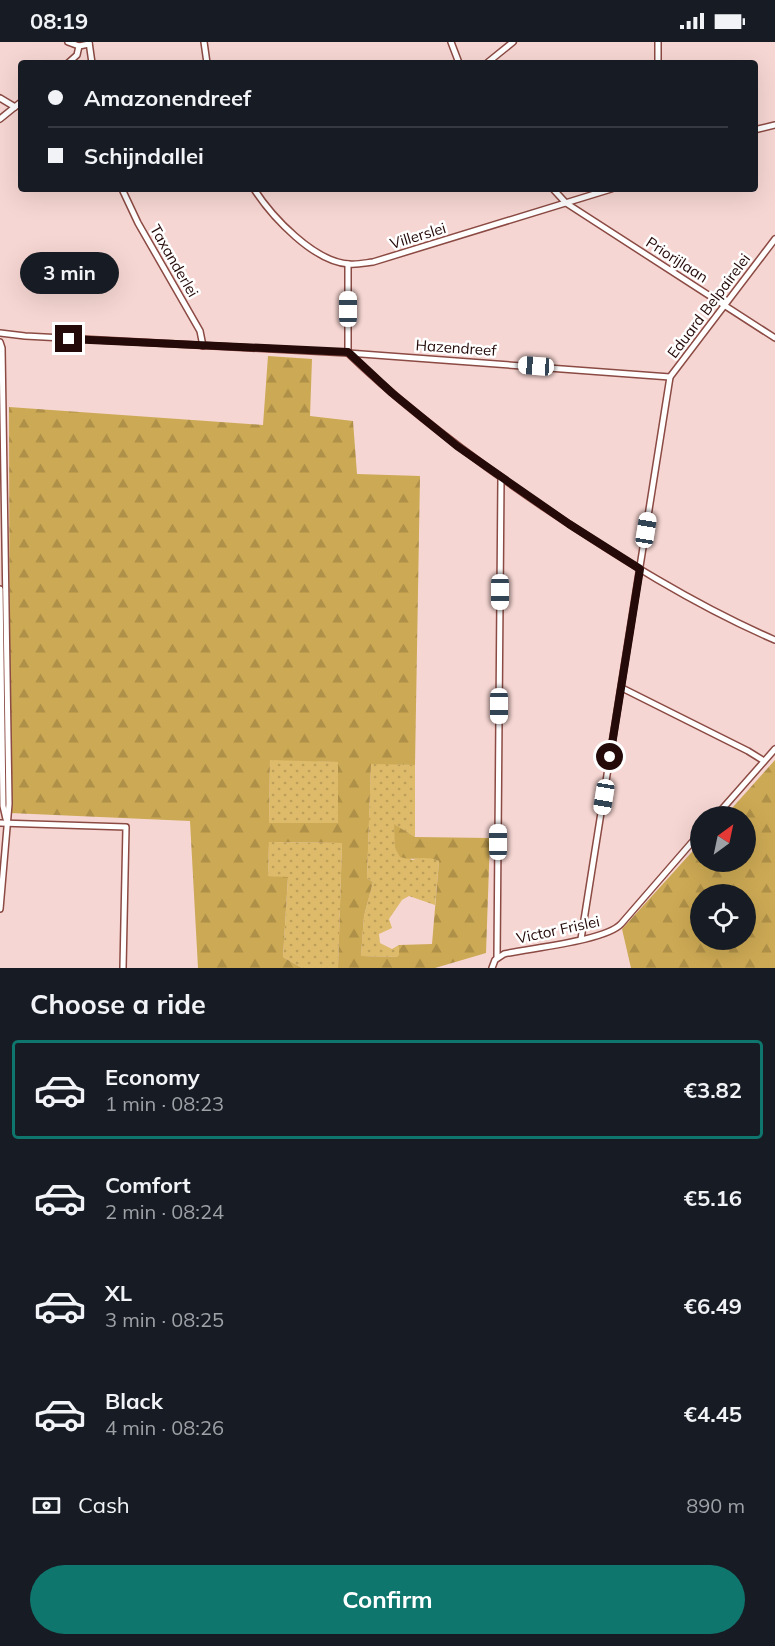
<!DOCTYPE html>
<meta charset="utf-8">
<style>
:root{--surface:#171b24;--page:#242831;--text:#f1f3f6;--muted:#9ea1a6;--line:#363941;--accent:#0f766e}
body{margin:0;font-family:Mulish,sans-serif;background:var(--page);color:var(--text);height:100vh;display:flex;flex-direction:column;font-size:22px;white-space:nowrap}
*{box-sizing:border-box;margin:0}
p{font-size:20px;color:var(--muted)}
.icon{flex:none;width:33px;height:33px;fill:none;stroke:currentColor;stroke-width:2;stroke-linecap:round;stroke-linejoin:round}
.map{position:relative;height:926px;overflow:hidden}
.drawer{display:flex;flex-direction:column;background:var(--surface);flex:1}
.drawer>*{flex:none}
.guide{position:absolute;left:18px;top:18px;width:740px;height:132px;border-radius:6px;box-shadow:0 6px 24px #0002;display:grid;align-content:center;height:132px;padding:0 30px;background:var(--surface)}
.needle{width:39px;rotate:33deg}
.tools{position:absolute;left:690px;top:764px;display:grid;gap:12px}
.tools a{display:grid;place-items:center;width:66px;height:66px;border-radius:50%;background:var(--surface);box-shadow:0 6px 24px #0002;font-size:30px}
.end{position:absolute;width:27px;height:27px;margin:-14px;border:8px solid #240a08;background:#fff;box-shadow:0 0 0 3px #fff}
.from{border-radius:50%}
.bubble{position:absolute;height:42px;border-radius:21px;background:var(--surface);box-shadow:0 6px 24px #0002;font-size:20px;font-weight:700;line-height:42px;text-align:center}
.car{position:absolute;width:18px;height:36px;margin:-18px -9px;border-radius:8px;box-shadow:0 0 4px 2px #0007;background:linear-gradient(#fff 24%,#345 0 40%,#fff 0 76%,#345 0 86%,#fff 0)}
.guide b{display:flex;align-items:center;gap:21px;height:57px;font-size:22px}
.guide b+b{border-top:2px solid var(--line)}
.guide i{width:15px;height:15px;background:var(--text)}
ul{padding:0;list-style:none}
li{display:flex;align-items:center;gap:18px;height:99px;margin:0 12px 9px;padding:0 18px;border:3px solid transparent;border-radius:6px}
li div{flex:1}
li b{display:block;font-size:22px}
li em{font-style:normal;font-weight:700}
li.active{border-color:var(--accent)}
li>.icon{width:54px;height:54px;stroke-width:1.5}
h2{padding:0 30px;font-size:27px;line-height:72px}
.pay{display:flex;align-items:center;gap:15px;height:66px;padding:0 30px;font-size:22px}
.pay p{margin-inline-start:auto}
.primary-button{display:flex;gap:12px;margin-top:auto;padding:12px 30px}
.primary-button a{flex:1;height:69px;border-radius:36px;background:var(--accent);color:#fff;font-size:24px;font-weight:700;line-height:69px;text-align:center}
.status{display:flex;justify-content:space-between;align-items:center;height:42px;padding:0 30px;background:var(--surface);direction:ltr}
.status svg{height:16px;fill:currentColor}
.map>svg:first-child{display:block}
.grass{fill:url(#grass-dots)}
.forest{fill:url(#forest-firs);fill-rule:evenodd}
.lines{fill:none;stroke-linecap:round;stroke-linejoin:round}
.minor-casing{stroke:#8b4a43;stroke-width:8}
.minor{stroke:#fff;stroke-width:5}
.route{stroke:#240a08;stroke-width:8}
.labels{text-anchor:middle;stroke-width:5;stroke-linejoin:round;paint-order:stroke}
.street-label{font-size:15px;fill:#240a08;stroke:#fff}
</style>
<div class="status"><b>08:19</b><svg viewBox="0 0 49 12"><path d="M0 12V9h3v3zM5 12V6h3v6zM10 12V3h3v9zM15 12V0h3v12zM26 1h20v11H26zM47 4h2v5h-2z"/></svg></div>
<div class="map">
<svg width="775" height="926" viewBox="0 0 775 926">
<defs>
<pattern id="grass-dots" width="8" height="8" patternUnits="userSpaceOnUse" patternTransform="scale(1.5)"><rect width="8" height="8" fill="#ddbb6a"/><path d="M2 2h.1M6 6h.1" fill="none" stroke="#be9f5a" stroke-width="1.8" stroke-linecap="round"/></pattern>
<pattern id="forest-firs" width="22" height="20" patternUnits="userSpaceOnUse" patternTransform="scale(1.5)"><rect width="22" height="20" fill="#cca954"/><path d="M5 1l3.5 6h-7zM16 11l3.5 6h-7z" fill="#af9048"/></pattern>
</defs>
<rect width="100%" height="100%" fill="#f6d6d2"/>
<g class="grass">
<polygon points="270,717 338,720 339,781 269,781"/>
<polygon points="371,721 415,723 415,795 395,783 395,806 412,818 427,814 439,819 435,863 409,854 402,858 389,877 392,886 379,892 380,901 392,907 399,903 399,915 361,914 364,874 373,840 367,836"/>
<polygon points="269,800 342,801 338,926 302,926 283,915 288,836 268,834"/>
</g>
<g class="forest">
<path d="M 268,314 L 312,317 L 310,374 L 353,379 L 357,432 L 420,434 L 415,723 L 371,722 L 367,836 L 373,840 L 364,874 L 361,914 L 399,915 L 399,903 L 432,902 L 439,819 C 422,812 417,820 400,815 L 395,806 L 394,782 L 415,795 L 490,796 L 486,911 L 435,926 L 338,926 L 342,801 L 269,800 L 268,834 L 288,835 L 283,915 L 302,926 L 198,926 L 190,779 L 10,771 L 9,365 L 263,383 ZM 270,718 L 338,720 L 338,781 L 269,781 Z"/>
<path d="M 775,718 L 775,926 L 631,926 L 622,887 L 700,801 L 700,819 L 746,819 L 746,774 L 725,774 ZM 700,852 L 746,852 L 746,897 L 700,897 Z"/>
</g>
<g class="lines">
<defs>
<g id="minor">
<polyline points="68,0 79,4 89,2"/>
<polyline points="89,0 92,21"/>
<polyline points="204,0 207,21"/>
<polyline points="451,0 459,21"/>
<polyline points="658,0 658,21"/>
<polyline points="68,21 77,13 79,4"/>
<polyline points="487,21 513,0"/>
<polyline points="0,56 15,65"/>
<polyline points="0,77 21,60"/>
<polyline points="754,88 775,83"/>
<polyline points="122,147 138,181 200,289 203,304"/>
<path d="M 254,147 C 272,175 314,220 349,222 C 356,223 365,221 373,220 L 611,147"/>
<polyline points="553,147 566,161 775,296"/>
<polyline points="0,291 25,294 348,311 670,335"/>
<path d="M 348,311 C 408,369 476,419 545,466 C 618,515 694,563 775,598"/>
<polyline points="348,311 348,222"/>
<polyline points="0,547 3,764 6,777"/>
<polyline points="622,646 748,709 764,719"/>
<polyline points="716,774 775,707"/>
<polyline points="0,781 126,785 123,926"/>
<polyline points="0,867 9,762 2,306 0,300"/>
<polyline points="581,897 670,335 775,197"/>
<polyline points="497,916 501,436"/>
<path d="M 492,926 L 495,918 L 504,912 C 530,906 605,899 621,882 L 700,791"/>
</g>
</defs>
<use href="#minor" class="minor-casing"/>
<use href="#minor" class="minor"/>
</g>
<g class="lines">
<polyline class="route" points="69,297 348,310 392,351 457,404 569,482 640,527 610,715"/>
</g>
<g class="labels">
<g class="street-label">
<text transform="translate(418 194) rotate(-17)" y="5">Villerslei</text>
<text transform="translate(677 218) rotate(33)" y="5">Priorijlaan</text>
<text transform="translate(174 219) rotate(60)" y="5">Taxanderlei</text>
<text transform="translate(709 264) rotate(-53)" y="5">Eduard Belpairelei</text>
<text transform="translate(456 306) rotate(4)" y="5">Hazendreef</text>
<text transform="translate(558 888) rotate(-12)" y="5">Victor Frislei</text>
</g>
</g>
</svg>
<div class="tools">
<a><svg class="needle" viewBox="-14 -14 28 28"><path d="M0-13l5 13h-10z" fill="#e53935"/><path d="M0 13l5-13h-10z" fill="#9ea1a6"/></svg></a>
<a><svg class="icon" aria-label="locate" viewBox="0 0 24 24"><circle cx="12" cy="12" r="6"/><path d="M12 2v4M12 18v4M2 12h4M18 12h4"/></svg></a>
</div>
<i class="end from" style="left:610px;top:715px"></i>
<i class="end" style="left:69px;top:297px"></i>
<div class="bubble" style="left:20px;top:210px;width:99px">3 min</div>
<i class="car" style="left:348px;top:267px;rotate:0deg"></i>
<i class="car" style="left:536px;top:324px;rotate:274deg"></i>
<i class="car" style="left:646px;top:488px;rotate:9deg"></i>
<i class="car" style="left:500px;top:550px;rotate:180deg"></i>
<i class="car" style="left:499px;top:664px;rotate:180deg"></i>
<i class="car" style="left:604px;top:755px;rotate:189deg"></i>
<i class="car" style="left:498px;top:800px;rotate:0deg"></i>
<div class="guide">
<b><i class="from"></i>Amazonendreef</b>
<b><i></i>Schijndallei</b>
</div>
</div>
<section class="drawer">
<h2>Choose a ride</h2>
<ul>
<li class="active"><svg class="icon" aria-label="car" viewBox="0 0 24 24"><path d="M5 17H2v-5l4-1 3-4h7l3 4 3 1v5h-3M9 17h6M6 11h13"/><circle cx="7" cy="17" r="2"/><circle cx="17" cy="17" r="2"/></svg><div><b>Economy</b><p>1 min · 08:23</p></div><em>€3.82</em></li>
<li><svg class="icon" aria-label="car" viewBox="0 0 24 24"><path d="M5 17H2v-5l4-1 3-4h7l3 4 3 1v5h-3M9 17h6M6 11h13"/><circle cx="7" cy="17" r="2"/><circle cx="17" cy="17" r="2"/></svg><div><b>Comfort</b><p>2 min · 08:24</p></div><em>€5.16</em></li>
<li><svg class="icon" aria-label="car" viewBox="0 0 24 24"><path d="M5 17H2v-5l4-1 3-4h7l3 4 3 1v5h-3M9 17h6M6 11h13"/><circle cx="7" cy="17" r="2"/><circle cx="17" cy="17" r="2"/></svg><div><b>XL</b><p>3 min · 08:25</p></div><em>€6.49</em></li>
<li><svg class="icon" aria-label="car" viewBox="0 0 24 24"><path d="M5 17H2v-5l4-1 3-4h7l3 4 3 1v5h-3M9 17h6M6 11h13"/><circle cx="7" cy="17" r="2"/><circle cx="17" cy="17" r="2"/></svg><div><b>Black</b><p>4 min · 08:26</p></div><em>€4.45</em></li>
</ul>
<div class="pay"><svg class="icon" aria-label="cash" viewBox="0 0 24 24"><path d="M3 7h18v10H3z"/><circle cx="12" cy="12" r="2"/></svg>Cash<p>890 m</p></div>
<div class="primary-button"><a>Confirm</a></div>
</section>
